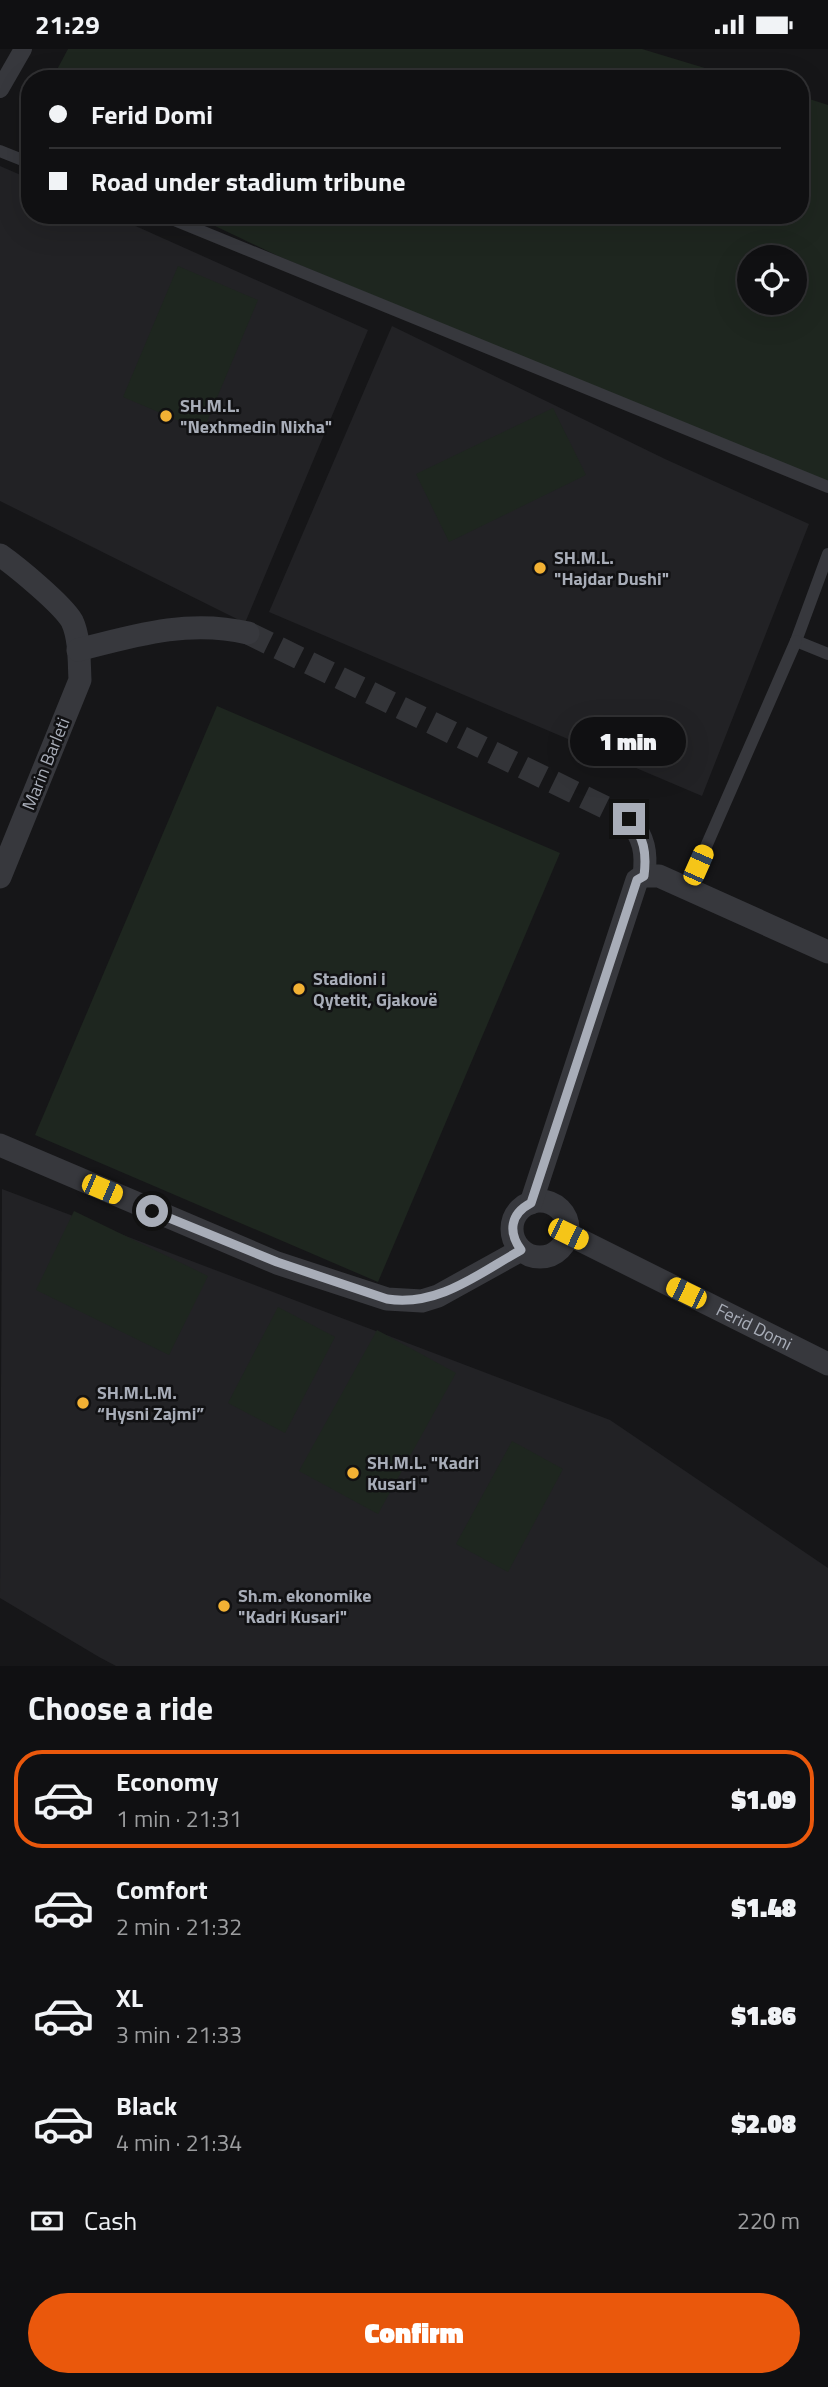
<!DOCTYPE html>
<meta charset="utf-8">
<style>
:root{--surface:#101012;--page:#1e1e20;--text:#f1f3f6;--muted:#9c9d9f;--line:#303032;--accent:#ea580c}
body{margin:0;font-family:"Titillium Web",sans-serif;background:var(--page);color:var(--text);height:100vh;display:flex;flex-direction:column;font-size:26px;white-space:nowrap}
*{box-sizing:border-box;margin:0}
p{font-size:23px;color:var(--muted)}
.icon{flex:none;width:38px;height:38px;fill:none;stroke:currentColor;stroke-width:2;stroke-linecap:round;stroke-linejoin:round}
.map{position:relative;height:1617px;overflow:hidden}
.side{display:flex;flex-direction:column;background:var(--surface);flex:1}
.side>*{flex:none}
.guide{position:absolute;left:21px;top:21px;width:788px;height:154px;border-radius:28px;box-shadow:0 7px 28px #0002,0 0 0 2px var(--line);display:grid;align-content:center;height:154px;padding:0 28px;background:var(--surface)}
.tools{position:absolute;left:737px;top:196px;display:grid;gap:14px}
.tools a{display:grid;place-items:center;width:70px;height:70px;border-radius:50%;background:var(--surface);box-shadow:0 7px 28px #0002,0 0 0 2px var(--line);font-size:35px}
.end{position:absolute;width:32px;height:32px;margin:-16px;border:9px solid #a8adb8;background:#111;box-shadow:0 0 0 4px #111}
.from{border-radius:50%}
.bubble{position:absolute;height:49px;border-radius:24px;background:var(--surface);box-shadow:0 7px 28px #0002,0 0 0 2px var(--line);font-size:23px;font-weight:800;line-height:49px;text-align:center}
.car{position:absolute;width:21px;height:42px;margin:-21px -10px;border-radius:9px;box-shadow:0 0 5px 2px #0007;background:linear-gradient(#f5c518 24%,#345 0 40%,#f5c518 0 76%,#345 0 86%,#f5c518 0)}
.guide b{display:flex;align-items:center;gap:24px;height:66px;font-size:26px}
.guide b+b{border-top:2px solid var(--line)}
.guide i{width:18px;height:18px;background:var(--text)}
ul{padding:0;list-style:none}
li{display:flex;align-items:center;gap:21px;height:98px;margin:0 14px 10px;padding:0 14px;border:4px solid transparent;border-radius:28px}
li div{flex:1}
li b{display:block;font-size:26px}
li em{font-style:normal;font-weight:800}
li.current{border-color:var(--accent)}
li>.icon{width:63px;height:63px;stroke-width:1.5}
h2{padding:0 28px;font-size:32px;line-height:84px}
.pay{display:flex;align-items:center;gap:18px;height:77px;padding:0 28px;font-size:26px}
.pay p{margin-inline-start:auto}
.action{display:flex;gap:14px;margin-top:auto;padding:14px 28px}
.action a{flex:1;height:80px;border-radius:42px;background:var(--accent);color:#fff;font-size:28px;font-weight:800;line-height:80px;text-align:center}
.status{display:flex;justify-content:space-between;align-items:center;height:49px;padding:0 35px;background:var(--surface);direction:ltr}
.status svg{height:19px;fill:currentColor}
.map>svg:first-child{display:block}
.built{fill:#222225}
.green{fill:#1e261f;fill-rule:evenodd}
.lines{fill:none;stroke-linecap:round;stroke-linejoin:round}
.minor-tunnel{stroke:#333438;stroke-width:23;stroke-dasharray:23 11;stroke-linecap:butt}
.service{stroke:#37383d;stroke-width:12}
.pedestrian{stroke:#37383d;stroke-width:18}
.minor{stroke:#37383d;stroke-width:23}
.route{stroke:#a8adb8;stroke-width:9}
.poi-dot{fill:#f2b134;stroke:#111113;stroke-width:2.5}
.labels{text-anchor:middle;stroke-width:5;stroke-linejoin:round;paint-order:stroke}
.poi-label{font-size:18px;font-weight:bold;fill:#a8adb8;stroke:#111113;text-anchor:start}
.street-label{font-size:18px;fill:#a8adb8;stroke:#111113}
</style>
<div class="status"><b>21:29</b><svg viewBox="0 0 49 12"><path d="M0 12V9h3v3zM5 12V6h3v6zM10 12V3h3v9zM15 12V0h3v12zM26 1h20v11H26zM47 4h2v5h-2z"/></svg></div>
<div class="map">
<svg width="828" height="1617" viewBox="0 0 828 1617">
<rect width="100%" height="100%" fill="#161618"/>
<g class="built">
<polygon points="0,117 30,130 30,166 111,166 368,281 245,574 0,452"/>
<polygon points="392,277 665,410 809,475 702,747 269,563"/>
<polygon points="2,1140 610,1371 828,1519 828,1617 116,1617 99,1608 0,1549"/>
</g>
<g class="green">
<polygon points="68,0 642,0 741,30 52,30"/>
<path d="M 800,47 L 828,56 L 828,435 L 278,207 L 192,166 L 800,166 ZM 749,208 L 794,208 L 794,254 L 749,254 Z"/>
<polygon points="178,217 258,251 203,382 123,348"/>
<polygon points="553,359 586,426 449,493 416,425"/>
<polygon points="217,657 560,804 378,1233 35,1086"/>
<polygon points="74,1162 208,1227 169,1306 36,1241"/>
<polygon points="278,1258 335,1288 285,1384 228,1354"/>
<polygon points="377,1281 456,1324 378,1465 299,1422"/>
<polygon points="512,1392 563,1420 508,1523 456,1495"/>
</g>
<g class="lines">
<polyline class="minor-tunnel" points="248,584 629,770"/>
<g class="service">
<polyline points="0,102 30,114"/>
<polyline points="162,166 828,438"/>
<polyline points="828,505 796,592 828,605"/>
<polyline points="687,841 796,592"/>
</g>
<polyline class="pedestrian" points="0,40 23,0"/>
<g class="minor">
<path d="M 0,506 C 17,518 62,555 72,572 C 80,589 79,613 80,631 L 0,828"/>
<path d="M 78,601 C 136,586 189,570 248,584"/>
<path d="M 629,770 C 644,789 647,803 644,827"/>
<polyline points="0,1096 277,1214 387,1250 422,1252 438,1247 521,1201"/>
<circle cx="540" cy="1180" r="28"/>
<polyline points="531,1154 637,831 644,827 659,827 828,903"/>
<path id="s1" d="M 568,1185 L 828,1315"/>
</g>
</g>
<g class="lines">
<path class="route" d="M 152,1162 L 277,1213 L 387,1250 C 438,1258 478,1225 521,1201 C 508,1183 510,1165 531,1154 L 637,831 L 644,827 C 647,803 644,789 629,770"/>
</g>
<g class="poi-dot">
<circle cx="166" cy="367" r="7"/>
<circle cx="540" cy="519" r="7"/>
<circle cx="299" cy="940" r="7"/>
<circle cx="83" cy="1354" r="7"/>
<circle cx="353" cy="1424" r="7"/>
<circle cx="224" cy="1557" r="7"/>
</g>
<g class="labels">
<g class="poi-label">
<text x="180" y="363">SH.M.L.<tspan x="180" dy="21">"Nexhmedin Nixha"</tspan></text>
<text x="554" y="515">SH.M.L.<tspan x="554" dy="21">"Hajdar Dushi"</tspan></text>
<text x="313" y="936">Stadioni i<tspan x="313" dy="21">Qytetit, Gjakovë</tspan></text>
<text x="97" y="1350">SH.M.L.M.<tspan x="97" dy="21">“Hysni Zajmi”</tspan></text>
<text x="367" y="1420">SH.M.L. "Kadri<tspan x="367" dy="21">Kusari "</tspan></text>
<text x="238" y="1553">Sh.m. ekonomike<tspan x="238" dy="21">"Kadri Kusari"</tspan></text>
</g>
<g class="street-label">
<text transform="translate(46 715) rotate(-68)" y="6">Marin Barleti</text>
<text dy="6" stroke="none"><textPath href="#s1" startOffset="208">Ferid Domi</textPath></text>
</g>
</g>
</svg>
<div class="tools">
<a><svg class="icon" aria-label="locate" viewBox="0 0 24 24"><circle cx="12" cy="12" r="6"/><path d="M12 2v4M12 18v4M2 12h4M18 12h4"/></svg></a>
</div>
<i class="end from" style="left:152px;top:1162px"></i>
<i class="end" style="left:629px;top:770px"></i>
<div class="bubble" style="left:570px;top:668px;width:116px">1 min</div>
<i class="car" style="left:698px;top:816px;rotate:24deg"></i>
<i class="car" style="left:102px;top:1140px;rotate:113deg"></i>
<i class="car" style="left:568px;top:1185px;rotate:116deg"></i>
<i class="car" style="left:686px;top:1244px;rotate:296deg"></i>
<div class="guide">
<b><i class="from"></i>Ferid Domi</b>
<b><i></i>Road under stadium tribune</b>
</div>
</div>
<section class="side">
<h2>Choose a ride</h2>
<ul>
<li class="current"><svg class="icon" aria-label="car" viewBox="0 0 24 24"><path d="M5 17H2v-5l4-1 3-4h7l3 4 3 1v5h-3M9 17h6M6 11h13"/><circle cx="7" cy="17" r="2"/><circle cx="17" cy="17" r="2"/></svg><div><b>Economy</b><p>1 min · 21:31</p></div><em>$1.09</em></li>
<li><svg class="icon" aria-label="car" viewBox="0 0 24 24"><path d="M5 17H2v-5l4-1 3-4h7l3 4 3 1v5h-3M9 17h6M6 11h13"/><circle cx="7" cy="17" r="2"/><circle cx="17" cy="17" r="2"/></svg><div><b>Comfort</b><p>2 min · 21:32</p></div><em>$1.48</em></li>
<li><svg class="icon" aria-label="car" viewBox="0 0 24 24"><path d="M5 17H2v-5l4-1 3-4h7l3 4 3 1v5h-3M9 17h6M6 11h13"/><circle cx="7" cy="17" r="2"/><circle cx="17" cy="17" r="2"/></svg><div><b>XL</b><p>3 min · 21:33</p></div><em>$1.86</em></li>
<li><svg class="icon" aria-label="car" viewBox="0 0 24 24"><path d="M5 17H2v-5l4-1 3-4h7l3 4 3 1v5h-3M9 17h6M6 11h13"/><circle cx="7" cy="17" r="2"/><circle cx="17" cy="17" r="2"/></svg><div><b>Black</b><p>4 min · 21:34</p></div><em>$2.08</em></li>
</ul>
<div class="pay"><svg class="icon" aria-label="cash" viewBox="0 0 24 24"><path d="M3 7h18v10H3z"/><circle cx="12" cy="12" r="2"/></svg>Cash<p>220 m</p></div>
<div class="action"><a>Confirm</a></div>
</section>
